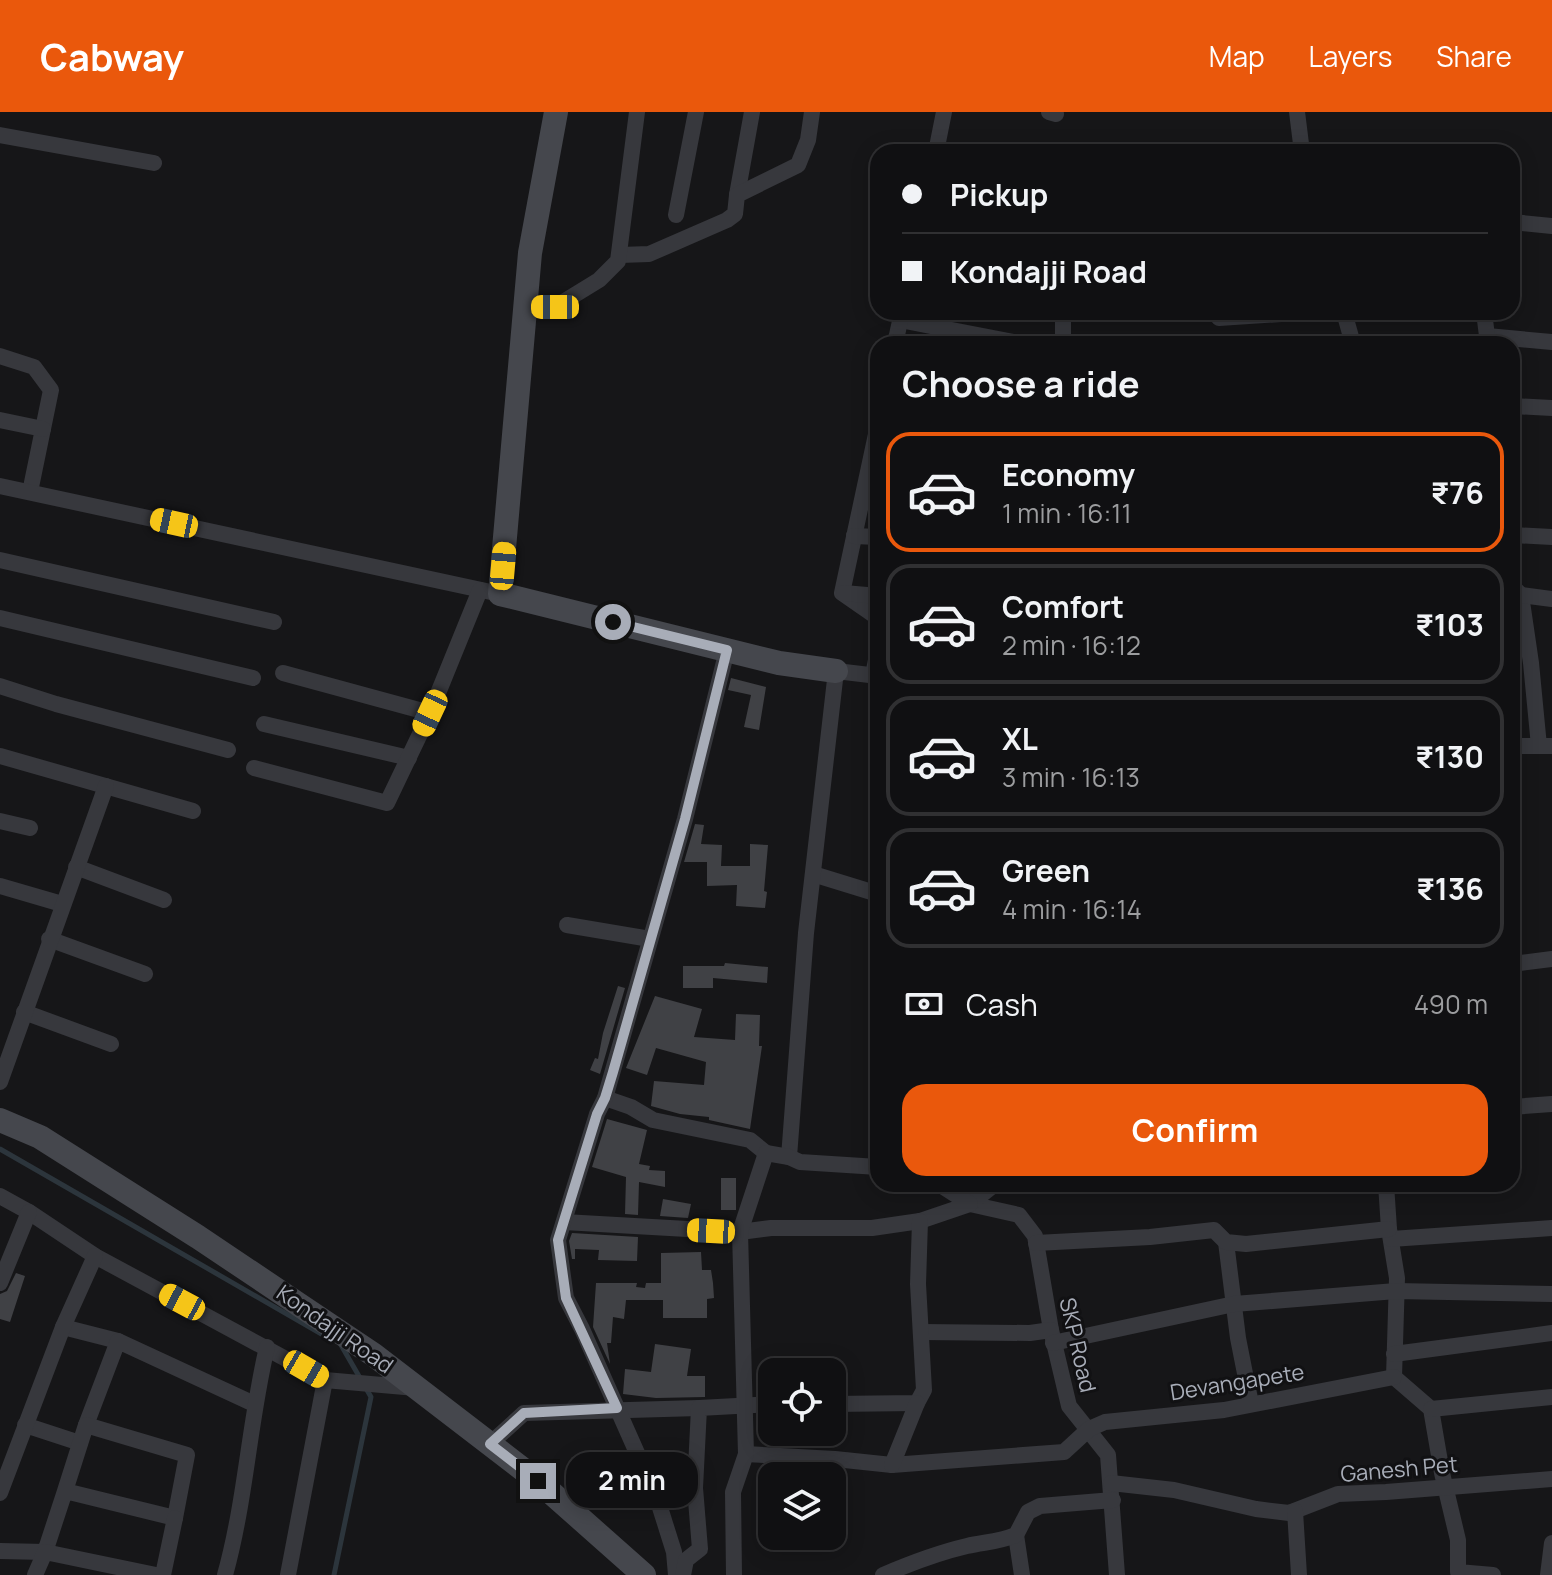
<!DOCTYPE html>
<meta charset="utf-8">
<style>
:root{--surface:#101012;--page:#19191b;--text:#f1f3f6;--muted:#9c9d9f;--line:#303032;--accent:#ea580c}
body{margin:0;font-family:Manrope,sans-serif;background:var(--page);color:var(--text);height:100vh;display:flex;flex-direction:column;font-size:30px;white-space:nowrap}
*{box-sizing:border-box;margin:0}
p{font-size:26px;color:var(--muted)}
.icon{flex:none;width:44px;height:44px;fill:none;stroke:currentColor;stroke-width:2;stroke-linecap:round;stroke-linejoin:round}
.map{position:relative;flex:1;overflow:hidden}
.drawer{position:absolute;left:870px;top:224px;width:650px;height:856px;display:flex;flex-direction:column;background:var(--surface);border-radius:24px;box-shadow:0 4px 20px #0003,0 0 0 2px var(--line)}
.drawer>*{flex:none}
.guide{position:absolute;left:870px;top:32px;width:650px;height:176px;border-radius:24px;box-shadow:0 4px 20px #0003,0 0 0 2px var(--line);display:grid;align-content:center;height:176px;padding:0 32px;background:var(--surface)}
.fabs{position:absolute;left:758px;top:1246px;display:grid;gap:16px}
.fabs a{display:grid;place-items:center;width:88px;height:88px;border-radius:16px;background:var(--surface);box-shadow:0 4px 20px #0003,0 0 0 2px var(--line);font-size:40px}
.end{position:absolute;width:36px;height:36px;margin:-18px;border:10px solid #a8adb8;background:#111;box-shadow:0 0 0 4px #111}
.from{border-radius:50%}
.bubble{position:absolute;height:56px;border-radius:24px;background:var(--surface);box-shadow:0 4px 20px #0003,0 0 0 2px var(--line);font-size:26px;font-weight:700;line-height:56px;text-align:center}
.car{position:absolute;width:24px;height:48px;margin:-24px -12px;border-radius:10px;box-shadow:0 0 6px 2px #0007;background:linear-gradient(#f5c518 24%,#345 0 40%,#f5c518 0 76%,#345 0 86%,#f5c518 0)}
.guide b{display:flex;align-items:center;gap:28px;height:76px;font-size:30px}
.guide b+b{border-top:2px solid var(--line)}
.guide i{width:20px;height:20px;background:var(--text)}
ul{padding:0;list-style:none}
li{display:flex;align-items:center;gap:24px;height:120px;margin:0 16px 12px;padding:0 16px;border:4px solid var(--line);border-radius:24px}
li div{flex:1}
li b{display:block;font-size:30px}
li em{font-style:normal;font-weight:700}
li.selected{border-color:var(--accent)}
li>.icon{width:72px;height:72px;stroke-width:1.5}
h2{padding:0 32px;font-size:36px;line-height:96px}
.pay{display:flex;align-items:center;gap:20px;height:88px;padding:0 32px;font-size:30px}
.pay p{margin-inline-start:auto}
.action{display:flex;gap:16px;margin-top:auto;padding:16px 32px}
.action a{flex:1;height:92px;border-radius:24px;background:var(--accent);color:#fff;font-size:32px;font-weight:700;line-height:92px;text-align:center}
header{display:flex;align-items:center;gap:48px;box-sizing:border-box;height:112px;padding:0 40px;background:var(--accent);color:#fff}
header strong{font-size:38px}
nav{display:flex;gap:44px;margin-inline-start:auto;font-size:28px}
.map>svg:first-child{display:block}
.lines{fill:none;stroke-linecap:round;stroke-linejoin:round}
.stream{stroke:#2c353c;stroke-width:5}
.building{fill:#404145}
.street{stroke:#37383d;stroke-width:16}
.secondary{stroke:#45474d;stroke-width:24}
.route{stroke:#a8adb8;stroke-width:10}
.labels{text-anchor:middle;stroke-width:6;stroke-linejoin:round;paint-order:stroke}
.street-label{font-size:22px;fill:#a8adb8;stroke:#111113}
</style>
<header>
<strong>Cabway</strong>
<nav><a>Map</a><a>Layers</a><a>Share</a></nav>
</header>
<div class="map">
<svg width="1552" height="1463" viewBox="0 0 1552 1463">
<rect width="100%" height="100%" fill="#161618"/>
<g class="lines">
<g class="stream">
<polyline points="0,1037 325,1224"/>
<polyline points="334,1463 371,1285 341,1233"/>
</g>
</g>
<g class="building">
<polygon points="731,566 766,575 759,618 744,615 751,583 728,578"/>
<polygon points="695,712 704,713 701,732 722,733 721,754 750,754 750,732 768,733 764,779 767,780 765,796 736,794 737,773 707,774 707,750 684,750"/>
<polygon points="725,851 768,855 767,871 713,866 713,876 683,876 683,854 724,854"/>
<polygon points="618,874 625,876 600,962 590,958 595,946 598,947 603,921"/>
<polygon points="655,884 702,897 694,925 735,928 736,902 760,903 759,934 762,934 750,1017 709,1008 709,1005 680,1002 651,994 654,969 704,973 706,950 656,936 647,963 626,956"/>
<polygon points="607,1007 647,1018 639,1052 650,1054 649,1058 665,1059 665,1075 639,1070 638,1103 625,1102 626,1065 592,1055"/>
<rect x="721" y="1066" width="15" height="32"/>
<polygon points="663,1087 691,1092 688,1106 660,1104"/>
<polygon points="572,1121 638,1125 637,1149 598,1148 599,1138 575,1137 575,1147 572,1147 569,1129"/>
<polygon points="701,1140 702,1158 711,1158 713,1171 714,1186 707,1187 707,1206 663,1206 663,1188 626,1188 624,1207 613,1205 611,1231 607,1231 610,1252 593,1215 596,1171 637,1171 636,1175 645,1176 646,1171 661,1171 661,1141"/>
<polygon points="16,1161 25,1164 10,1210 0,1207 0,1182 7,1179"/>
<polygon points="655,1232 691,1237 687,1264 705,1264 705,1285 656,1286 623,1282 625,1257 651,1260"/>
</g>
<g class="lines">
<g class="street">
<polyline points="1049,0 1056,2"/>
<polyline points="1297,0 1302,40"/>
<polyline points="0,23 154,51"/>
<polyline points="936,40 944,0"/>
<polyline points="737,83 752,0"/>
<polyline points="676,103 696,0"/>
<polyline points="1512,110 1552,114"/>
<polyline points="620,143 649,142 727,108 735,102 737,83 798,53 808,28 812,0"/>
<polyline points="525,195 555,195 599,168 618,149 637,0"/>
<polyline points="1063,200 1063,232"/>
<polyline points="1344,200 1353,232"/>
<polyline points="1219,206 1312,200"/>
<polyline points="900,208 1023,232"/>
<polyline points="1487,224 1552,230"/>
<polyline points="895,232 902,200"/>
<polyline points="1484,232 1487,224 1484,200"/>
<polyline points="0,244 34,255 51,278 30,380"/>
<polyline points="1512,294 1552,296"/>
<polyline points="0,308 43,317"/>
<polyline points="878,313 842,481 878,506"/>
<polyline points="0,374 500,482"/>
<polyline points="1512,423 1552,425"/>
<polyline points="854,424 878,425"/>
<polyline points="0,448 274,510"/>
<polyline points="1512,474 1521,483 1531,551 1539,634"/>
<polyline points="844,481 878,484"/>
<polyline points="1521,483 1552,487"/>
<polyline points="0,506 253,566"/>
<polyline points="283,561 430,601"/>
<polyline points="873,563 878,538"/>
<polyline points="0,574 56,592 228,638"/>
<polyline points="264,612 409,646"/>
<polyline points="1512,634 1552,634"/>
<polyline points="0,644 193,699"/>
<polyline points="254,656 387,691 430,601 480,478"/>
<polyline points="0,709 30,716"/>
<polyline points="76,755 164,788"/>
<polyline points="813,762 878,782"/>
<polyline points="0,774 62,792"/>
<polyline points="567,813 650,827"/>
<polyline points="49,827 145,862"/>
<polyline points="1512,852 1552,847"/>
<polyline points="24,900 111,932"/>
<polyline points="0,970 106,674"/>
<polyline points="605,986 631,995 653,1008 750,1028 766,1041"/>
<polyline points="1512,995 1552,992"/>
<polyline points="789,1045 806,821 836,559 878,564"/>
<polyline points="1386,1072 1389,1117 1397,1166 1394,1265 1431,1297 1442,1361 1458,1428 1458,1460 1493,1463"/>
<polyline points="0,1084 29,1100 95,1144 325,1268 288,1463"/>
<polyline points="970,1092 1019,1103 1035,1124 1051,1218 1069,1294 1108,1343 1117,1463"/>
<polyline points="970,1092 995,1072"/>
<polyline points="564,1110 740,1120 771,1116 872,1116 920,1109 970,1092 939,1072"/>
<polyline points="1391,1127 1552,1116"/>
<polyline points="1226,1130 1238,1226 1251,1292"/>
<polyline points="1036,1131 1150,1125 1214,1118 1226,1130 1246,1132 1389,1117"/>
<polyline points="0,1171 29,1100"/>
<polyline points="63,1215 118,1229"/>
<polyline points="921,1220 1030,1221 1051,1218"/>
<polyline points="1053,1231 1234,1192 1396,1179 1552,1182"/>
<polyline points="1394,1242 1552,1221"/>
<polyline points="325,1268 416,1276"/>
<polyline points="832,1292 917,1291 924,1278 918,1172 920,1109"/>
<polyline points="1431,1297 1552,1285"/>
<polyline points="25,1313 80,1331"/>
<polyline points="86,1313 118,1229 254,1292"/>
<polyline points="490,1332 524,1301 699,1296"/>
<polyline points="746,1342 835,1347 892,1353 1064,1340 1089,1317 1105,1310 1224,1298 1394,1265"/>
<polyline points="892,1353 917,1291"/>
<polyline points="1111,1371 1174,1378 1256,1397 1289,1401 1338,1382 1386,1380 1552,1367"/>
<polyline points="0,1381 63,1215 95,1144"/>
<polyline points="1295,1399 1299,1463"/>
<polyline points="1016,1423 1022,1463"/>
<polyline points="0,1439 45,1440 65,1379 175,1406 187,1343 86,1313 65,1379"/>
<polyline points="35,1463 45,1440 156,1463"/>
<polyline points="163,1463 175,1406"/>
<path d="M 225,1463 C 246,1387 249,1311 267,1235"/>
<polyline points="676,1463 674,1440 657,1386 582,1217 566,1186 558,1128 597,1002 605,986 685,707 727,538"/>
<polyline points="683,1463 686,1448 700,1437 695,1376 699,1296 772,1292"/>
<polyline points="734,1463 733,1380 746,1342 740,1120 766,1041 789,1045 800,1050 878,1055"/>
<path d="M 883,1463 C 911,1451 937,1441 967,1434 C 984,1430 999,1430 1016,1423 L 1028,1400 L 1040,1394 L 1113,1388"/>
<polyline points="1548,1463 1552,1431"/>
</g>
<g class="secondary">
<polyline points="556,0 530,141 500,482 779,551 836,559"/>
<polyline points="0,1008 40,1025 198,1125 374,1243 538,1369 644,1463"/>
</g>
</g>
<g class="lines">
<polyline class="route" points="538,1369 490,1332 524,1301 617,1296 566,1186 558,1128 597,1002 605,986 613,960 685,707 727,538 613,510"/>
</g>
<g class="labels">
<g class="street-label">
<text transform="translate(335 1217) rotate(35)" y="8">Kondajji Road</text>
<text transform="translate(1078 1233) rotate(77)" y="8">SKP Road</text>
<text transform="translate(1237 1270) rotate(-9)" y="8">Devangapete</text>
<text transform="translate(1399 1357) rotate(-5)" y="8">Ganesh Pet</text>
</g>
</g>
</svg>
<div class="fabs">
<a><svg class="icon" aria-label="locate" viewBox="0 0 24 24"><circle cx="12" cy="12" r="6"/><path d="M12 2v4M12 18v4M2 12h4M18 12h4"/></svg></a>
<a><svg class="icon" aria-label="layers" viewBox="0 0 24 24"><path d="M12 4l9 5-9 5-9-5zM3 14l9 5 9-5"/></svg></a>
</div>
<i class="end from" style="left:613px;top:510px"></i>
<i class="end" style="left:538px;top:1369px"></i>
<div class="bubble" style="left:566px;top:1340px;width:132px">2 min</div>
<i class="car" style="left:555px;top:195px;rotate:270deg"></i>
<i class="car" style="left:174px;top:411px;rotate:282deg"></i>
<i class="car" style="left:503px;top:454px;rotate:5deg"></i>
<i class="car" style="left:430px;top:601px;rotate:205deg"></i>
<i class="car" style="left:711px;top:1119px;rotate:273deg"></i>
<i class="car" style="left:182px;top:1190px;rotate:298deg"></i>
<i class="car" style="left:306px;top:1257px;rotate:120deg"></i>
<div class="guide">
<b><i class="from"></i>Pickup</b>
<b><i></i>Kondajji Road</b>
</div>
<section class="drawer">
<h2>Choose a ride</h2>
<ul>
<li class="selected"><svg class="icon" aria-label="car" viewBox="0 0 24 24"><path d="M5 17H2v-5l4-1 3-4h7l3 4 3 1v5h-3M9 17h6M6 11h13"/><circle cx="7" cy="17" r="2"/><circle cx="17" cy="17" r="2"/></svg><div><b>Economy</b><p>1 min · 16:11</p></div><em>₹76</em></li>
<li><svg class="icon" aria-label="car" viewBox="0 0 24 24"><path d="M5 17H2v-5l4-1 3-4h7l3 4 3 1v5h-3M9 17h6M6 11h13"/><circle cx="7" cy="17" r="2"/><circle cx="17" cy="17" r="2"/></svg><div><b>Comfort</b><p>2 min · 16:12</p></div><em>₹103</em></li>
<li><svg class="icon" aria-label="car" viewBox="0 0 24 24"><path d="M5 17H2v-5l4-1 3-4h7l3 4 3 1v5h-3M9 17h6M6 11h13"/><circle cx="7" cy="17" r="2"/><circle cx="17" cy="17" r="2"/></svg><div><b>XL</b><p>3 min · 16:13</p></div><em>₹130</em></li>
<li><svg class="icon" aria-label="car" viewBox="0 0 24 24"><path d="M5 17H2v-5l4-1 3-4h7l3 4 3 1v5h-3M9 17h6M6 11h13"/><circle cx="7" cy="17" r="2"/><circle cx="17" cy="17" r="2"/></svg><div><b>Green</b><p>4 min · 16:14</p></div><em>₹136</em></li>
</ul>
<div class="pay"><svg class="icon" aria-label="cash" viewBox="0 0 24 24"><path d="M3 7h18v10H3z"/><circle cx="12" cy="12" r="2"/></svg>Cash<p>490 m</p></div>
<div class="action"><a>Confirm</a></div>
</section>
</div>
